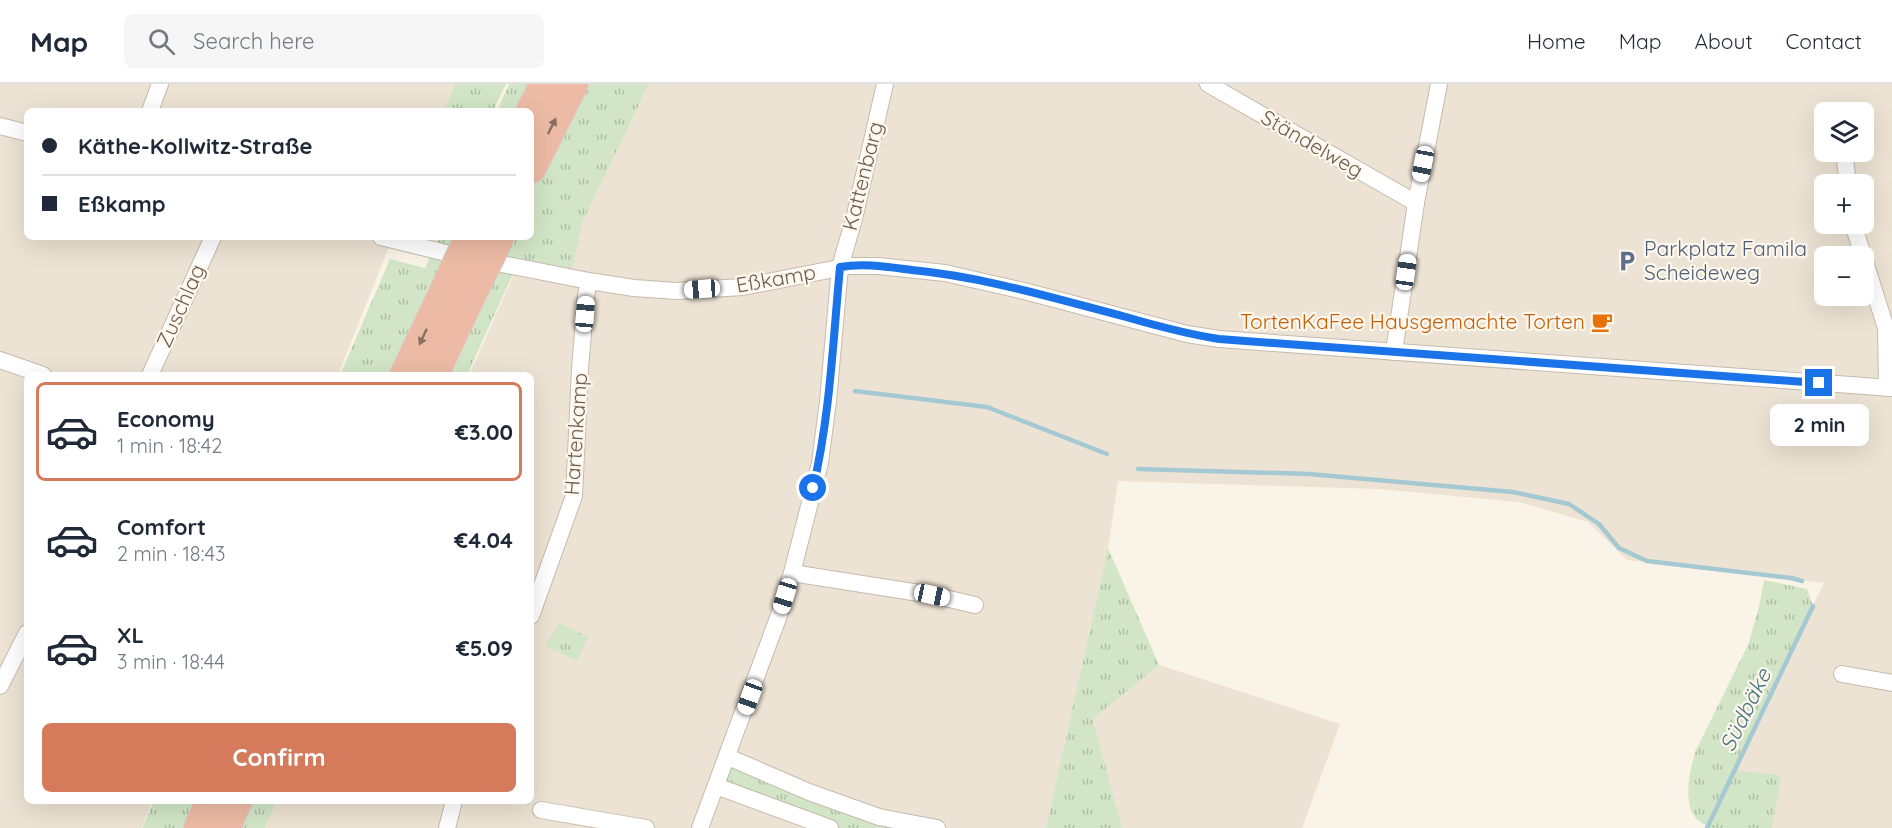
<!DOCTYPE html>
<meta charset="utf-8">
<style>
:root{--surface:#fff;--page:#f6f6f7;--text:#1f2937;--muted:#747a83;--line:#e0e1e3;--accent:#d57b5b}
body{margin:0;font-family:Quicksand,sans-serif;background:var(--page);color:var(--text);height:100vh;display:flex;flex-direction:column;font-size:22px;white-space:nowrap}
*{box-sizing:border-box;margin:0}
p{font-size:20px;color:var(--muted)}
.icon{flex:none;width:33px;height:33px;fill:none;stroke:currentColor;stroke-width:2;stroke-linecap:round;stroke-linejoin:round}
.map{position:relative;flex:1;overflow:hidden}
.panel{position:absolute;left:24px;top:288px;width:510px;height:432px;display:flex;flex-direction:column;background:var(--surface);border-radius:9px;box-shadow:0 6px 24px #0002}
.panel>*{flex:none}
.banner{position:absolute;left:24px;top:24px;width:510px;height:132px;border-radius:9px;box-shadow:0 6px 24px #0002;display:grid;align-content:center;height:132px;padding:0 18px;background:var(--surface)}
.buttons{position:absolute;left:1814px;top:18px;display:grid;gap:12px}
.buttons a{display:grid;place-items:center;width:60px;height:60px;border-radius:9px;background:var(--surface);box-shadow:0 6px 24px #0002;font-size:30px}
.end{position:absolute;width:27px;height:27px;margin:-14px;border:8px solid #1a73e8;background:#fff;box-shadow:0 0 0 3px #fff}
.from{border-radius:50%}
.bubble{position:absolute;height:42px;border-radius:9px;background:var(--surface);box-shadow:0 6px 24px #0002;font-size:20px;font-weight:700;line-height:42px;text-align:center}
.car{position:absolute;width:18px;height:36px;margin:-18px -9px;border-radius:8px;box-shadow:0 0 4px 2px #0007;background:linear-gradient(#fff 24%,#345 0 40%,#fff 0 76%,#345 0 86%,#fff 0)}
.banner b{display:flex;align-items:center;gap:21px;height:57px;font-size:22px}
.banner b+b{border-top:2px solid var(--line)}
.banner i{width:15px;height:15px;background:var(--text)}
ul{padding:10px 0 0;list-style:none}
li{display:flex;align-items:center;gap:18px;height:99px;margin:0 12px 9px;padding:0 6px;border:3px solid transparent;border-radius:9px}
li div{flex:1}
li b{display:block;font-size:22px}
li em{font-style:normal;font-weight:700}
li.on{border-color:var(--accent)}
li>.icon{width:54px;height:54px;stroke-width:1.5}
.button{display:flex;gap:12px;margin-top:auto;padding:12px 18px}
.button a{flex:1;height:69px;border-radius:9px;background:var(--accent);color:#fff;font-size:24px;font-weight:700;line-height:69px;text-align:center}
header{display:flex;align-items:center;gap:36px;box-sizing:border-box;height:84px;padding:0 30px;background:var(--surface);border-bottom:2px solid var(--line)}
header strong{font-size:28px}
nav{display:flex;gap:33px;margin-inline-start:auto;font-size:21px}
.search{width:420px;height:54px;background:var(--page);display:flex;align-items:center;gap:15px;box-sizing:border-box;padding:0 21px;border-radius:9px;color:var(--muted);font-size:22px}
.map>svg:first-child{display:block}
.residential{fill:#ede3d4;fill-rule:evenodd}
.grass{fill:url(#grass-tufts)}
.lines{fill:none;stroke-linecap:round;stroke-linejoin:round}
.stream{stroke:#a5c9d2;stroke-width:4.5}
.street-casing{stroke:#c7baad;stroke-width:18}
.highway-casing{stroke:#d7d1ce;stroke-width:32}
.street{stroke:#fff;stroke-width:16}
.highway{stroke:#edbba5;stroke-width:30}
.highway-bridge-casing{stroke:#d7d1ce;stroke-width:32;stroke-linecap:butt}
.highway-bridge{stroke:#edbba5;stroke-width:30}
.oneway{fill:#896f60}
.route{stroke:#1a73e8;stroke-width:8}
.labels{text-anchor:middle;stroke-width:4.5;stroke-linejoin:round;paint-order:stroke}
.street-label{font-size:21px;fill:#705c4f;stroke:#fdf7ed}
.service-label{font-size:21px;fill:#4e5e75;stroke:#fdf7ed;text-anchor:start}
.food-label{font-size:21px;fill:#c56008;stroke:#fdf7ed;text-anchor:end}
.water-label{font-size:22px;font-style:italic;fill:#4b7681;stroke:#fdf7ed}
</style>
<header>
<strong>Map</strong>
<div class="search"><svg class="icon" aria-label="search" viewBox="0 0 24 24"><circle cx="10" cy="10" r="6"/><path d="M15 15l6 6"/></svg>Search here</div>
<nav><a>Home</a><a>Map</a><a>About</a><a>Contact</a></nav>
</header>
<div class="map">
<svg width="1892" height="744" viewBox="0 0 1892 744">
<defs>
<pattern id="grass-tufts" width="24" height="20" patternUnits="userSpaceOnUse" patternTransform="scale(1.5)"><rect width="24" height="20" fill="#d2e6c7"/><path d="M3 7l-1-3M5 7V3M7 7l1-3M15 17l-1-3M17 17v-4M19 17l1-3" fill="none" stroke="#afbea4"/></pattern>
</defs>
<rect width="100%" height="100%" fill="#faf3e7"/>
<g class="residential">
<polygon points="0,0 455,0 444,27 27,27 27,153 393,153 338,291 27,291 27,717 153,717 141,744 0,744"/>
<path d="M 649,0 L 1892,0 L 1892,744 L 1772,744 L 1782,691 L 1734,686 L 1824,499 L 1627,476 L 1588,438 L 1519,418 L 1379,405 L 1118,397 L 1108,464 L 1046,744 L 265,744 L 277,717 L 531,717 L 531,291 L 469,291 L 514,190 L 570,193 L 583,137 ZM 1824,28 L 1863,28 L 1863,68 L 1824,68 ZM 1824,100 L 1863,100 L 1863,140 L 1824,140 ZM 1824,172 L 1863,172 L 1863,212 L 1824,212 Z"/>
<polygon points="1159,581 1340,640 1302,744 1122,744 1093,635"/>
</g>
<g class="grass">
<polygon points="455,0 506,0 493,27 444,27"/>
<polygon points="509,0 649,0 583,137 572,185 513,190 467,291 340,291 390,175 425,184 439,153 531,153 531,27 497,27"/>
<polygon points="1108,464 1159,581 1093,635 1122,744 1046,744"/>
<path d="M 1764,496 L 1807,505 L 1813,522 L 1706,741 C 1679,731 1689,687 1696,666 L 1748,561 L 1759,523 Z"/>
<polygon points="560,539 588,553 577,577 545,562"/>
<polygon points="728,673 915,744 830,744 716,702"/>
<polygon points="1734,686 1782,691 1772,744 1708,744"/>
<polygon points="154,717 277,717 265,744 142,744"/>
</g>
<g class="lines">
<g class="stream">
<polyline points="855,307 987,323 1107,370"/>
<polyline points="1138,385 1309,390 1513,408 1569,420 1599,440 1619,464 1647,477 1791,494 1802,497"/>
<polyline points="1707,744 1813,522"/>
</g>
<defs>
<g id="street">
<polyline points="1208,0 1416,119"/>
<polyline points="150,27 160,0"/>
<polyline points="0,42 27,49"/>
<polyline points="1844,68 1848,100"/>
<polyline points="1853,140 1886,244 1887,304"/>
<polyline points="381,153 446,169 589,197 634,204 677,207 743,203 849,182 878,182 945,189 1024,207 1187,250 1219,255 1892,304"/>
<polyline points="1394,268 1416,119 1439,0"/>
<polyline points="0,276 43,291"/>
<polyline points="150,291 213,153"/>
<polyline points="792,489 932,511 975,521"/>
<polyline points="531,532 574,412 580,285 586,212 589,197"/>
<polyline points="1842,590 1892,599"/>
<polyline points="0,602 27,549"/>
<polyline points="728,673 809,708 879,733 937,744"/>
<polyline points="716,702 830,744"/>
<polyline points="541,726 646,744"/>
<polyline points="447,744 454,717"/>
<polyline points="700,744 778,534 792,489 820,379 828,317 840,183 854,135 885,0"/>
</g>
<g id="highway">
<polyline points="531,28 545,0"/>
<polyline points="531,84 573,0"/>
<polyline points="405,291 441,215"/>
<polyline points="433,291 466,221"/>
<polyline points="199,744 211,717"/>
<polyline points="225,744 237,717"/>
</g>
</defs>
<use href="#street" class="street-casing"/>
<use href="#highway" class="highway-casing"/>
<use href="#street" class="street"/>
<use href="#highway" class="highway"/>
<defs>
<g id="highway-bridge">
<polyline points="441,215 470,153"/>
<polyline points="466,221 499,153"/>
</g>
</defs>
<use href="#highway-bridge" class="highway-bridge-casing"/>
<use href="#highway-bridge" class="highway-bridge"/>
</g>
<defs><path id="oneway-solid" d="M-6-.8H1V-3.2L6.5 0L1 3.2V.8H-6Z" transform="scale(1.5)"/></defs>
<g class="oneway">
<use href="#oneway-solid" transform="translate(552 42) rotate(-63)"/>
<use href="#oneway-solid" transform="translate(423 253) rotate(115)"/>
</g>
<g class="lines">
<path class="route" d="M 813,404 C 830,332 833,257 840,183 C 864,179 888,183 912,186 C 985,193 1056,215 1126,233 C 1157,242 1187,250 1219,255 L 1819,299"/>
</g>
<defs>
<symbol id="parking-bare" viewBox="-9 -9 18 18"><path d="M-3.5-5.5H1a3.5 3.5 0 0 1 0 7H-1V5.5H-3.5ZM-1-3.4V-.6H.8a1.4 1.4 0 0 0 0-2.8Z" fill="#5c6f8a" stroke="#fdf7ed" stroke-width="2.5" paint-order="stroke"/></symbol>
<symbol id="cafe-bare" viewBox="-9 -9 18 18"><path d="M-5.5-4.5H6V0H3Q3 3.5 0 3.5H-2.5Q-5.5 3.5-5.5 0ZM3-3.2v2h1.7v-2ZM-6 4.5H4V6H-6Z" fill="#e8710a" stroke="#fdf7ed" stroke-width="2.5" paint-order="stroke"/></symbol>
</defs>
<g fill-rule="evenodd">
<use href="#parking-bare" x="1612" y="162" width="30" height="30"/>
<use href="#cafe-bare" x="1587" y="223" width="30" height="30"/>
</g>
<g class="labels">
<g class="street-label">
<text transform="translate(1312 60) rotate(30)" y="7">Ständelweg</text>
<text transform="translate(863 92) rotate(-76)" y="7">Kattenbarg</text>
<text transform="translate(776 195) rotate(-10)" y="7">Eßkamp</text>
<text transform="translate(181 222) rotate(-66)" y="7">Zuschlag</text>
<text transform="translate(576 350) rotate(-86)" y="7">Hartenkamp</text>
</g>
<g class="service-label">
<text x="1644" y="172">Parkplatz Famila<tspan x="1644" dy="24">Scheideweg</tspan></text>
</g>
<g class="food-label">
<text x="1585" y="245">TortenKaFee Hausgemachte Torten</text>
</g>
<g class="water-label">
<text transform="translate(1745 626) rotate(-64)" y="8">Südbäke</text>
</g>
</g>
</svg>
<div class="buttons">
<a><svg class="icon" aria-label="layers" viewBox="0 0 24 24"><path d="M12 4l9 5-9 5-9-5zM3 14l9 5 9-5"/></svg></a>
<a>+</a>
<a>−</a>
</div>
<i class="end from" style="left:813px;top:404px"></i>
<i class="end" style="left:1819px;top:299px"></i>
<div class="bubble" style="left:1770px;top:320px;width:99px">2 min</div>
<i class="car" style="left:1423px;top:80px;rotate:191deg"></i>
<i class="car" style="left:1406px;top:188px;rotate:8deg"></i>
<i class="car" style="left:702px;top:205px;rotate:266deg"></i>
<i class="car" style="left:585px;top:230px;rotate:5deg"></i>
<i class="car" style="left:932px;top:511px;rotate:102deg"></i>
<i class="car" style="left:785px;top:512px;rotate:197deg"></i>
<i class="car" style="left:750px;top:613px;rotate:200deg"></i>
<div class="banner">
<b><i class="from"></i>Käthe-Kollwitz-Straße</b>
<b><i></i>Eßkamp</b>
</div>
<section class="panel">
<ul>
<li class="on"><svg class="icon" aria-label="car" viewBox="0 0 24 24"><path d="M5 17H2v-5l4-1 3-4h7l3 4 3 1v5h-3M9 17h6M6 11h13"/><circle cx="7" cy="17" r="2"/><circle cx="17" cy="17" r="2"/></svg><div><b>Economy</b><p>1 min · 18:42</p></div><em>€3.00</em></li>
<li><svg class="icon" aria-label="car" viewBox="0 0 24 24"><path d="M5 17H2v-5l4-1 3-4h7l3 4 3 1v5h-3M9 17h6M6 11h13"/><circle cx="7" cy="17" r="2"/><circle cx="17" cy="17" r="2"/></svg><div><b>Comfort</b><p>2 min · 18:43</p></div><em>€4.04</em></li>
<li><svg class="icon" aria-label="car" viewBox="0 0 24 24"><path d="M5 17H2v-5l4-1 3-4h7l3 4 3 1v5h-3M9 17h6M6 11h13"/><circle cx="7" cy="17" r="2"/><circle cx="17" cy="17" r="2"/></svg><div><b>XL</b><p>3 min · 18:44</p></div><em>€5.09</em></li>
</ul>
<div class="button"><a>Confirm</a></div>
</section>
</div>
